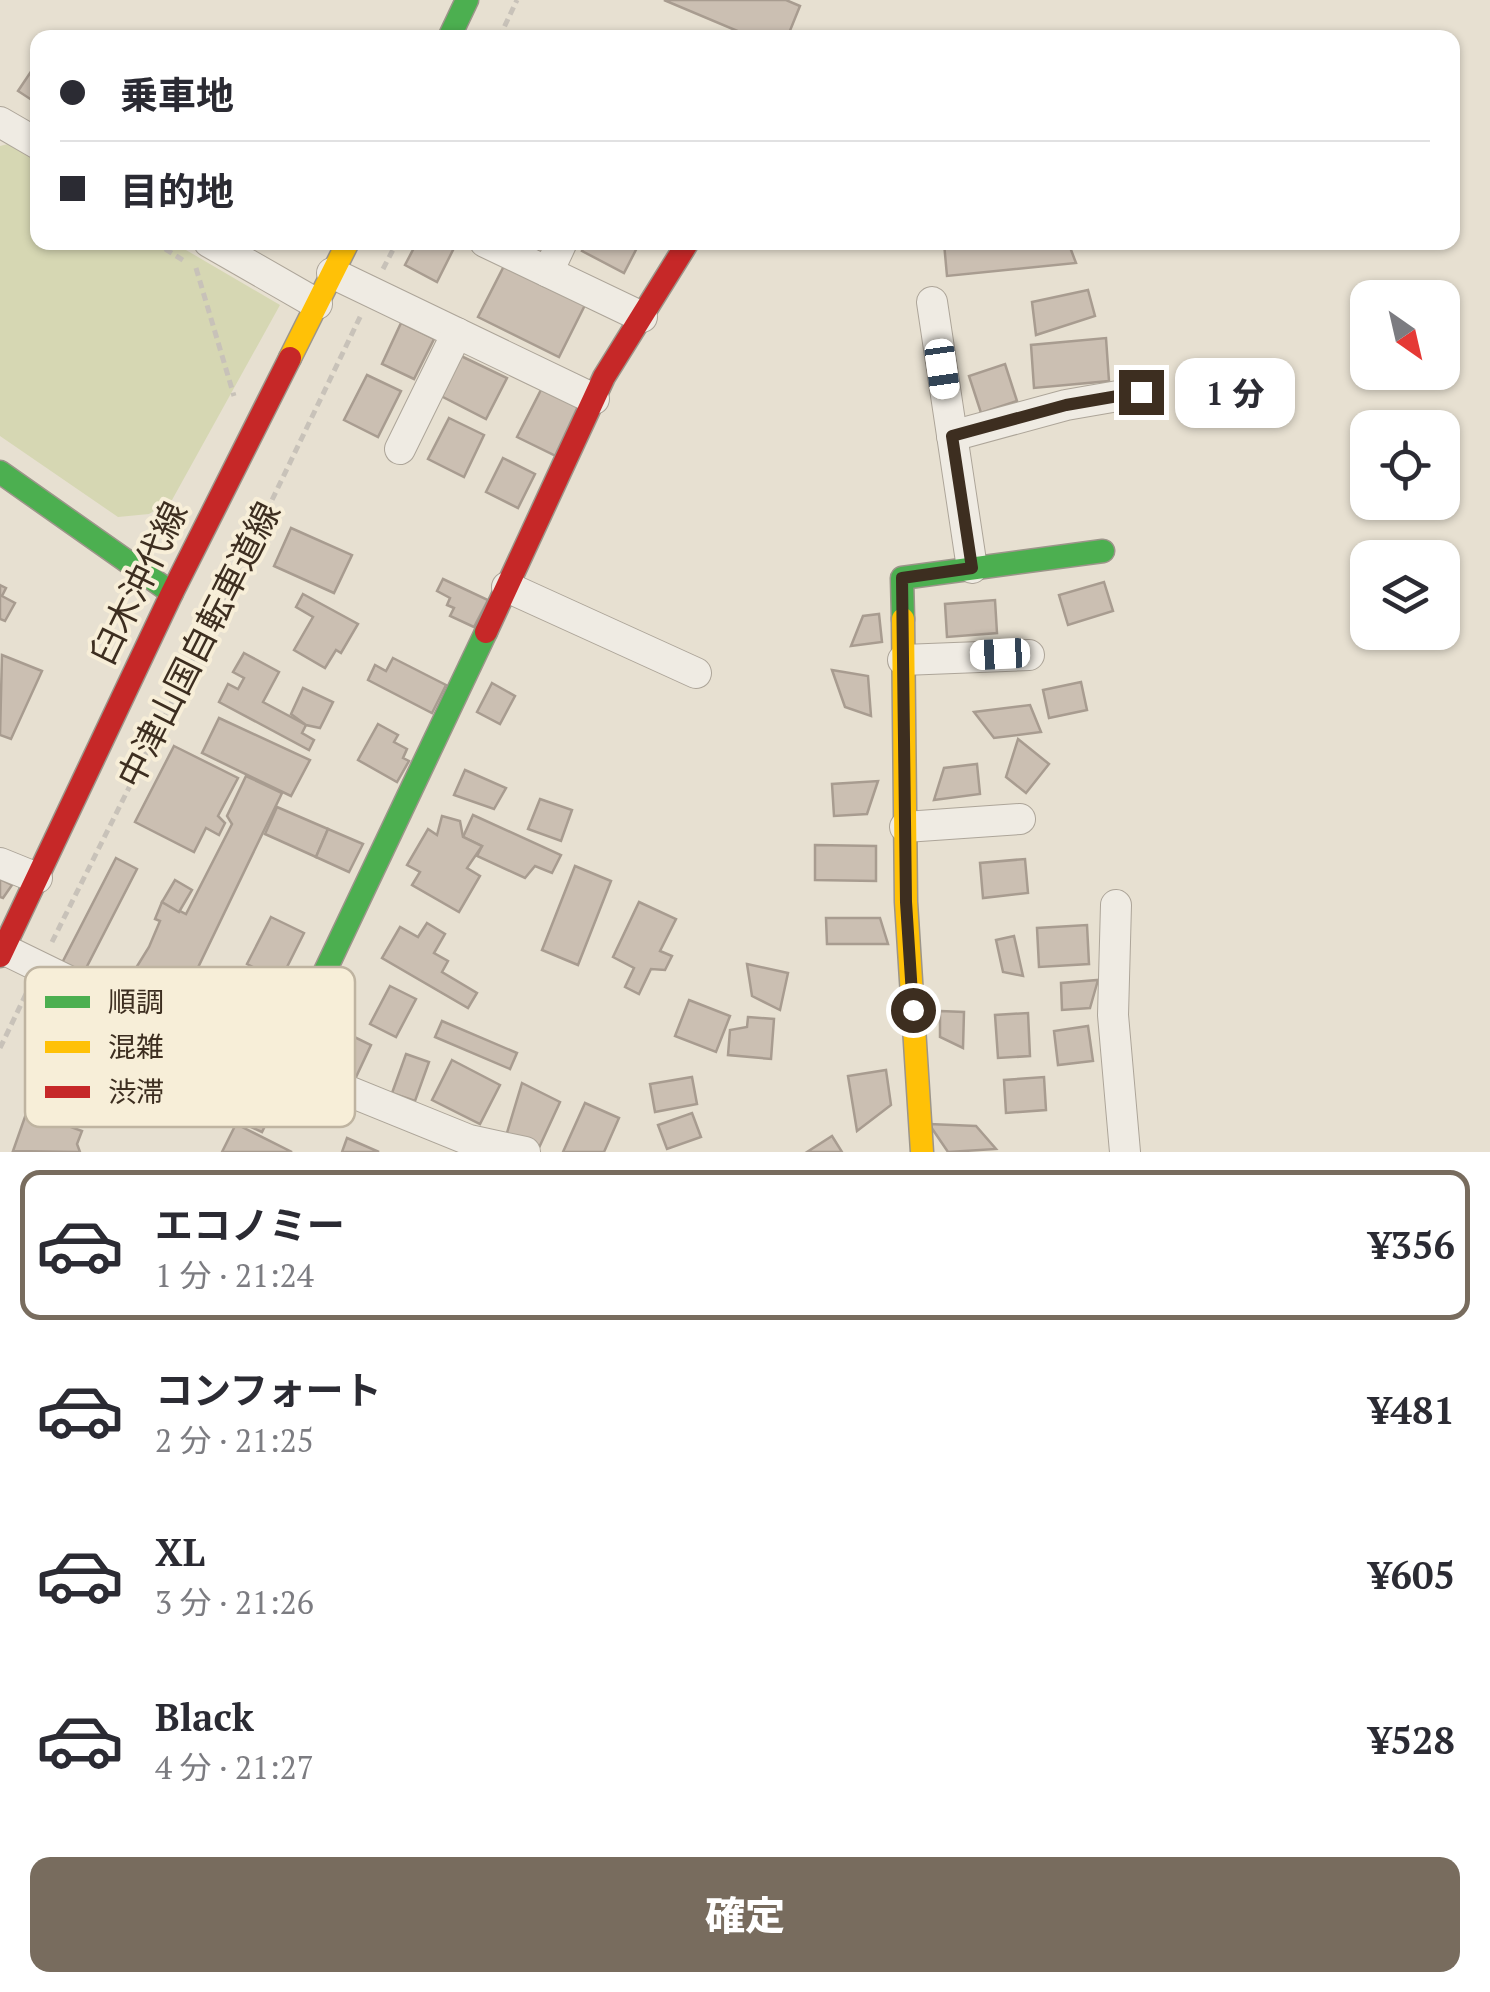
<!DOCTYPE html>
<html lang="ja">
<meta charset="utf-8">
<style>
:root{--surface:#fff;--page:#f7f7f7;--text:#2b2b33;--muted:#7c7c81;--line:#e1e1e2;--accent:#786c5e}
body{margin:0;font-family:"PT Serif","Noto Sans JP",serif;background:var(--page);color:var(--text);height:100vh;display:flex;flex-direction:column;font-size:38px;white-space:nowrap}
*{box-sizing:border-box;margin:0}
p{font-size:32px;color:var(--muted)}
.icon{flex:none;width:55px;height:55px;fill:none;stroke:currentColor;stroke-width:2;stroke-linecap:round;stroke-linejoin:round}
.map{position:relative;height:1152px;overflow:hidden}
.sheet{display:flex;flex-direction:column;background:var(--surface);flex:1}
.sheet>*{flex:none}
.top-card{position:absolute;left:30px;top:30px;width:1430px;height:220px;border-radius:20px;box-shadow:0 2px 8px #0004;display:grid;align-content:center;height:220px;padding:0 30px;background:var(--surface)}
.needle{width:65px;rotate:146deg}
.fabs{position:absolute;left:1350px;top:280px;display:grid;gap:20px}
.fabs a{display:grid;place-items:center;width:110px;height:110px;border-radius:20px;background:var(--surface);box-shadow:0 2px 8px #0004;font-size:50px}
.end{position:absolute;width:45px;height:45px;margin:-22px;border:12px solid #3d2e20;background:#fff;box-shadow:0 0 0 5px #fff}
.from{border-radius:50%}
.bubble{position:absolute;height:70px;border-radius:20px;background:var(--surface);box-shadow:0 2px 8px #0004;font-size:32px;font-weight:800;line-height:70px;text-align:center}
.car{position:absolute;width:30px;height:60px;margin:-30px -15px;border-radius:12px;box-shadow:0 0 8px 2px #0007;background:linear-gradient(#fff 24%,#345 0 40%,#fff 0 76%,#345 0 86%,#fff 0)}
.top-card b{display:flex;align-items:center;gap:35px;height:95px;font-size:38px}
.top-card b+b{border-top:2px solid var(--line)}
.top-card i{width:25px;height:25px;background:var(--text)}
ul{padding:18px 0 0;list-style:none}
li{display:flex;align-items:center;gap:30px;height:150px;margin:0 20px 15px;padding:0 10px;border:5px solid transparent;border-radius:20px}
li div{flex:1}
li b{display:block;font-size:38px}
li em{font-style:normal;font-weight:800}
li.on{border-color:var(--accent)}
li>.icon{width:90px;height:90px;stroke-width:1.5}
.button{display:flex;gap:20px;margin-top:auto;padding:20px 30px}
.button a{flex:1;height:115px;border-radius:20px;background:var(--accent);color:#fff;font-size:40px;font-weight:800;line-height:115px;text-align:center}
.map>svg:first-child{display:block}
.green{fill:#d6d7b3}
.building{fill:#cbbfb2;stroke:#a89c90;stroke-width:2.5}
.lines{fill:none;stroke-linecap:round;stroke-linejoin:round}
.street-casing{stroke:#ada599;stroke-width:32}
.fast-casing{stroke:#9c958a;stroke-width:25}
.slow-casing{stroke:#9c958a;stroke-width:25}
.jam-casing{stroke:#9c958a;stroke-width:25}
.path{stroke:#c8c2b9;stroke-width:5;stroke-dasharray:8 5;stroke-linecap:butt}
.street{stroke:#efebe3;stroke-width:30}
.fast{stroke:#4caf50;stroke-width:22}
.slow{stroke:#ffc107;stroke-width:22}
.jam{stroke:#c62828;stroke-width:22}
.route{stroke:#3d2e20;stroke-width:12}
.labels{text-anchor:middle;stroke-width:8;stroke-linejoin:round;paint-order:stroke}
.street-label{font-size:35px;fill:#3d2e20;stroke:#f7eed8}
.key{fill:#f7eed8;stroke:#bfb4a1;stroke-width:2.5}
.key-label{font-size:28px;fill:#3d2e20}
</style>
<div class="map">
<svg width="1490" height="1152" viewBox="0 0 1490 1152">
<rect width="100%" height="100%" fill="#e7e0d1"/>
<polygon class="green" points="8,144 37,162 38,242 174,243 280,305 172,500 149,514 118,517 0,436 0,146"/>
<g class="building">
<polygon points="664,0 786,0 800,6 787,38 754,38"/>
<polygon points="36,64 38,65 38,104 18,91"/>
<polygon points="417,242 457,242 437,282 405,265"/>
<polygon points="587,242 640,242 624,273 582,251"/>
<polygon points="1068,242 1076,263 947,276 944,243"/>
<polygon points="505,264 585,305 559,357 478,317"/>
<polygon points="1088,290 1095,316 1036,335 1032,302"/>
<polygon points="401,323 434,339 414,379 382,364"/>
<polygon points="1106,338 1109,381 1034,388 1031,345"/>
<polygon points="461,356 507,378 486,419 441,396"/>
<polygon points="1005,364 1017,401 981,413 969,376"/>
<polygon points="367,375 401,391 378,437 344,420"/>
<polygon points="543,386 581,404 556,456 517,437"/>
<polygon points="449,418 484,435 464,477 428,459"/>
<polygon points="503,458 535,474 518,508 486,492"/>
<polygon points="291,528 352,555 334,593 274,566"/>
<polygon points="443,579 488,600 474,627 450,616 454,608 447,605 450,598 437,591"/>
<polygon points="1104,582 1113,611 1068,625 1059,595"/>
<polygon points="0,585 6,588 2,596 15,603 5,621 0,619"/>
<polygon points="303,594 358,624 341,653 336,650 325,668 294,650 313,617 296,607"/>
<polygon points="995,600 997,633 947,637 945,604"/>
<polygon points="879,614 882,642 851,646 863,616"/>
<polygon points="244,653 279,672 263,702 306,725 302,733 314,740 309,750 219,702 228,684 238,689 244,678 233,672"/>
<polygon points="2,655 42,671 11,739 0,735"/>
<polygon points="393,658 446,685 432,713 368,680 375,665 386,671"/>
<polygon points="832,670 868,676 871,716 845,707"/>
<polygon points="1081,682 1087,710 1049,718 1043,690"/>
<polygon points="492,683 515,696 500,724 477,712"/>
<polygon points="303,688 333,702 320,728 306,725 291,714"/>
<polygon points="1030,705 1041,732 994,738 974,712"/>
<polygon points="219,718 310,760 291,796 202,753"/>
<polygon points="378,724 398,735 394,742 407,749 403,758 409,761 397,782 358,760"/>
<polygon points="1018,739 1049,764 1026,793 1006,777"/>
<polygon points="174,746 238,778 218,816 225,823 219,835 206,828 194,852 135,822"/>
<polygon points="977,764 980,794 934,800 944,768"/>
<polygon points="465,770 506,788 494,809 454,795"/>
<polygon points="246,776 282,793 178,1009 116,980 122,968 136,968 149,947 160,921 155,919 162,902 186,914 232,824 227,816"/>
<polygon points="878,781 867,814 834,816 832,784"/>
<polygon points="540,799 572,810 561,841 528,829"/>
<polygon points="277,807 328,829 316,857 265,834"/>
<polygon points="473,815 561,855 552,873 535,866 525,878 477,856 482,846 463,837"/>
<polygon points="442,816 460,821 463,837 482,846 467,868 480,876 459,912 412,885 420,872 407,865 428,829 437,835"/>
<polygon points="328,829 363,844 349,872 316,857"/>
<polygon points="815,845 876,846 876,881 815,880"/>
<polygon points="116,858 137,869 82,976 61,965"/>
<polygon points="1025,859 1028,893 983,898 980,863"/>
<polygon points="575,866 611,881 578,965 542,950"/>
<polygon points="0,879 12,885 3,898 0,897"/>
<polygon points="175,880 192,890 179,912 162,902"/>
<polygon points="639,902 676,919 660,951 672,956 665,970 651,969 639,994 625,987 634,968 613,957"/>
<polygon points="271,917 304,933 280,981 247,964"/>
<polygon points="826,918 880,918 888,944 827,944"/>
<polygon points="427,923 445,934 434,953 448,961 442,972 477,993 468,1008 382,958 400,927 418,937"/>
<polygon points="1087,925 1089,964 1039,967 1037,928"/>
<polygon points="1014,936 1023,976 1003,972 996,940"/>
<polygon points="747,964 788,973 780,1010 752,996"/>
<polygon points="1098,980 1090,1008 1062,1010 1061,983"/>
<polygon points="390,986 416,999 396,1037 370,1024"/>
<polygon points="689,1000 730,1016 716,1052 675,1036"/>
<polygon points="940,1011 964,1012 963,1048 940,1037"/>
<polygon points="1028,1013 1030,1056 998,1058 995,1015"/>
<polygon points="748,1017 774,1019 771,1059 728,1055 730,1030 747,1027"/>
<polygon points="442,1021 517,1053 510,1069 435,1037"/>
<polygon points="1088,1026 1093,1061 1058,1065 1054,1031"/>
<polygon points="342,1031 371,1045 356,1077 327,1064"/>
<polygon points="406,1054 429,1062 415,1101 392,1093"/>
<polygon points="452,1060 500,1085 480,1124 432,1100"/>
<polygon points="886,1070 891,1105 857,1131 848,1076"/>
<polygon points="262,1077 284,1087 262,1132 240,1122"/>
<polygon points="692,1077 697,1104 655,1112 650,1084"/>
<polygon points="1044,1077 1046,1110 1006,1113 1004,1080"/>
<polygon points="522,1083 560,1102 537,1152 506,1136"/>
<polygon points="585,1103 619,1118 604,1152 563,1152"/>
<polygon points="27,1111 82,1131 77,1144 80,1152 13,1151"/>
<polygon points="692,1113 701,1137 667,1149 658,1125"/>
<polygon points="236,1124 292,1152 222,1152"/>
<polygon points="929,1124 976,1126 996,1149 948,1152"/>
<polygon points="832,1136 842,1152 807,1152"/>
<polygon points="347,1138 379,1152 342,1152"/>
</g>
<g class="lines">
<defs>
<g id="street">
<polyline points="0,122 38,144"/>
<polyline points="209,242 317,304"/>
<polyline points="485,242 642,317"/>
<polyline points="548,272 562,242"/>
<polyline points="332,273 594,399"/>
<polyline points="932,302 972,568"/>
<polyline points="952,436 1066,405 1141,392"/>
<polyline points="400,449 457,333"/>
<polyline points="507,587 696,673"/>
<polyline points="903,660 1029,655"/>
<polyline points="905,827 1020,819"/>
<polyline points="0,863 37,878"/>
<polyline points="1116,905 1113,1015 1125,1152"/>
<polyline points="3,949 87,990 178,1022 469,1140 525,1152"/>
</g>
<g id="fast">
<polyline points="449,38 467,0"/>
<polyline points="0,472 172,593"/>
<polyline points="903,619 902,578 1103,551"/>
<polyline points="281,1064 486,632"/>
</g>
<g id="slow">
<polyline points="290,358 348,242"/>
<polyline points="903,619 906,902 922,1152"/>
</g>
<g id="jam">
<polyline points="486,632 604,377 688,242"/>
<polyline points="0,956 172,593 290,358"/>
</g>
</defs>
<use href="#street" class="street-casing"/>
<use href="#fast" class="fast-casing"/>
<use href="#slow" class="slow-casing"/>
<use href="#jam" class="jam-casing"/>
<g class="path">
<polyline points="499,38 517,0"/>
<polyline points="154,242 186,262"/>
<polyline points="196,268 234,396"/>
<polyline points="383,269 397,242"/>
<polyline points="52,942 259,527 361,315"/>
<polyline points="0,1048 27,992"/>
</g>
<use href="#street" class="street"/>
<use href="#fast" class="fast"/>
<use href="#slow" class="slow"/>
<use href="#jam" class="jam"/>
</g>
<g class="lines">
<polyline class="route" points="913,1010 906,902 902,578 972,568 952,436 1066,405 1141,392"/>
</g>
<g class="labels">
<g class="street-label">
<text transform="translate(139 583) rotate(-64)" y="12">臼木沖代線</text>
<text transform="translate(199 645) rotate(-63)" y="12">中津山国自転車道線</text>
</g>
</g>
<rect x="25" y="967" width="330" height="160" rx="15" class="key"/>
<rect x="45" y="996" width="45" height="12" fill="#4caf50"/>
<rect x="45" y="1041" width="45" height="12" fill="#ffc107"/>
<rect x="45" y="1086" width="45" height="12" fill="#c62828"/>
<g class="key-label">
<text x="108" y="1012">順調</text>
<text x="108" y="1057">混雑</text>
<text x="108" y="1102">渋滞</text>
</g>
</svg>
<div class="fabs">
<a><svg class="needle" viewBox="-14 -14 28 28"><path d="M0-13l5 13h-10z" fill="#e53935"/><path d="M0 13l5-13h-10z" fill="#7c7c81"/></svg></a>
<a><svg class="icon" aria-label="locate" viewBox="0 0 24 24"><circle cx="12" cy="12" r="6"/><path d="M12 2v4M12 18v4M2 12h4M18 12h4"/></svg></a>
<a><svg class="icon" aria-label="layers" viewBox="0 0 24 24"><path d="M12 4l9 5-9 5-9-5zM3 14l9 5 9-5"/></svg></a>
</div>
<i class="end from" style="left:913px;top:1010px"></i>
<i class="end" style="left:1141px;top:392px"></i>
<div class="bubble" style="left:1175px;top:358px;width:120px">1 分</div>
<i class="car" style="left:942px;top:369px;rotate:172deg"></i>
<i class="car" style="left:1000px;top:654px;rotate:267deg"></i>
<div class="top-card">
<b><i class="from"></i>乗車地</b>
<b><i></i>目的地</b>
</div>
</div>
<section class="sheet">
<ul>
<li class="on"><svg class="icon" aria-label="car" viewBox="0 0 24 24"><path d="M5 17H2v-5l4-1 3-4h7l3 4 3 1v5h-3M9 17h6M6 11h13"/><circle cx="7" cy="17" r="2"/><circle cx="17" cy="17" r="2"/></svg><div><b>エコノミー</b><p>1 分 · 21:24</p></div><em>¥356</em></li>
<li><svg class="icon" aria-label="car" viewBox="0 0 24 24"><path d="M5 17H2v-5l4-1 3-4h7l3 4 3 1v5h-3M9 17h6M6 11h13"/><circle cx="7" cy="17" r="2"/><circle cx="17" cy="17" r="2"/></svg><div><b>コンフォート</b><p>2 分 · 21:25</p></div><em>¥481</em></li>
<li><svg class="icon" aria-label="car" viewBox="0 0 24 24"><path d="M5 17H2v-5l4-1 3-4h7l3 4 3 1v5h-3M9 17h6M6 11h13"/><circle cx="7" cy="17" r="2"/><circle cx="17" cy="17" r="2"/></svg><div><b>XL</b><p>3 分 · 21:26</p></div><em>¥605</em></li>
<li><svg class="icon" aria-label="car" viewBox="0 0 24 24"><path d="M5 17H2v-5l4-1 3-4h7l3 4 3 1v5h-3M9 17h6M6 11h13"/><circle cx="7" cy="17" r="2"/><circle cx="17" cy="17" r="2"/></svg><div><b>Black</b><p>4 分 · 21:27</p></div><em>¥528</em></li>
</ul>
<div class="button"><a>確定</a></div>
</section>
